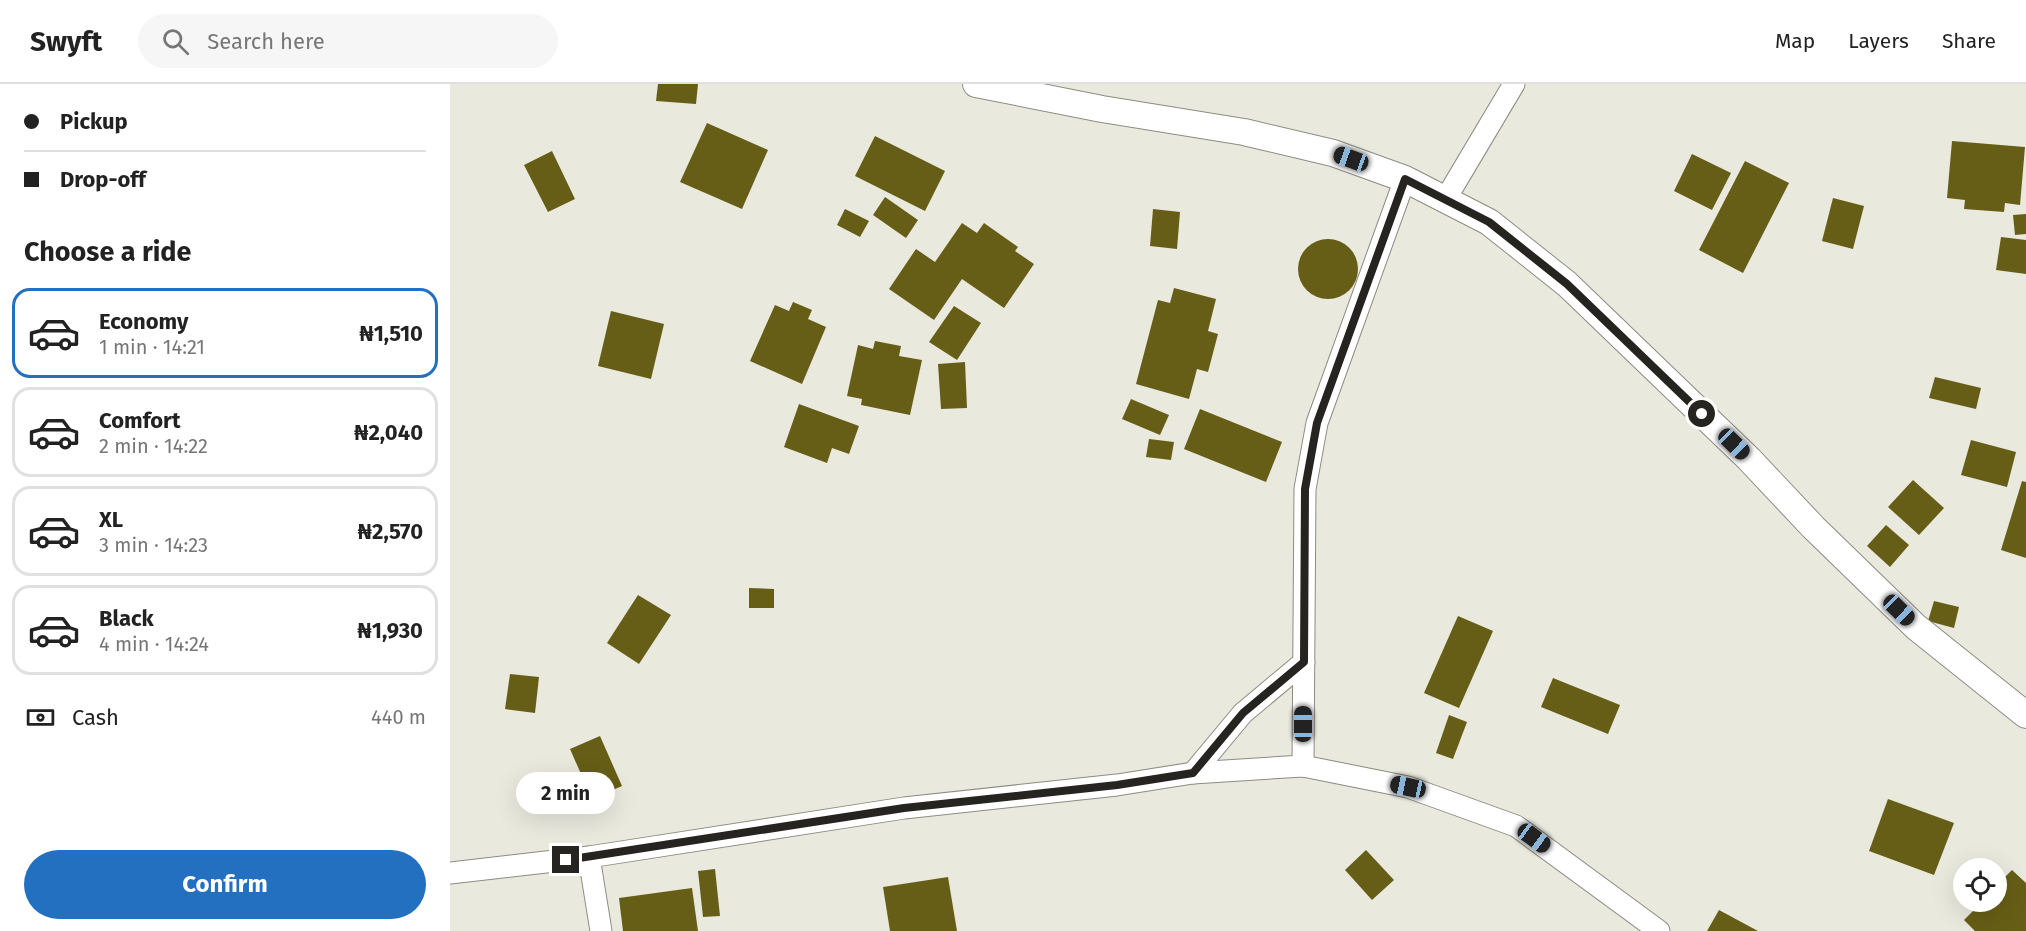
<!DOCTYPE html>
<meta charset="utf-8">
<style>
:root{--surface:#fff;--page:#f6f6f6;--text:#222;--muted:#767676;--line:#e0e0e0;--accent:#2470c0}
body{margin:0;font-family:"Fira Sans",sans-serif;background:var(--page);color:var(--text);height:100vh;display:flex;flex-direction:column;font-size:22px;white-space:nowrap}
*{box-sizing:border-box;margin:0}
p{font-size:20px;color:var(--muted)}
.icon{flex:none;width:33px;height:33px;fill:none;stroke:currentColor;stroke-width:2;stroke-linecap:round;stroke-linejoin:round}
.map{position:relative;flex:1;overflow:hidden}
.details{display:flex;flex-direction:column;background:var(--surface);width:450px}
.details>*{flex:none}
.banner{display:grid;align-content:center;height:132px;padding:0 24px;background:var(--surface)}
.tools{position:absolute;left:1503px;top:774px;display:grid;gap:12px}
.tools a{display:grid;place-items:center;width:54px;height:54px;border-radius:50%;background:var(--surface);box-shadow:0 6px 24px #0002;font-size:30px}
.end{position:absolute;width:27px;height:27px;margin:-14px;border:8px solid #252420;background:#fff;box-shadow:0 0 0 3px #fff}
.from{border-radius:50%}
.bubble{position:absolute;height:42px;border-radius:21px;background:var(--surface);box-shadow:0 6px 24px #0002;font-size:20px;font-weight:700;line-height:42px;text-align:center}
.car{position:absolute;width:18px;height:36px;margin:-18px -9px;border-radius:8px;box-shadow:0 0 4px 2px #0007;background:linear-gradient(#222 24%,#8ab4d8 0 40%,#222 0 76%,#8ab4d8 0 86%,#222 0)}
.banner b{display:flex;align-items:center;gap:21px;height:57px;font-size:22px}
.banner b+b{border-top:2px solid var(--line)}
.banner i{width:15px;height:15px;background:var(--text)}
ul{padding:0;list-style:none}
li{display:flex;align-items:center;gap:18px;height:90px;margin:0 12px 9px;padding:0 12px;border:3px solid var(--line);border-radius:18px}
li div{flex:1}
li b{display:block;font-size:22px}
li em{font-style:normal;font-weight:700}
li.current{border-color:var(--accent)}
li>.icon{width:54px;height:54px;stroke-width:1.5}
h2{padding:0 24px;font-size:27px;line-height:72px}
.pay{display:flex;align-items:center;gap:15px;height:66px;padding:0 24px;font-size:22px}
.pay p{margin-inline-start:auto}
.button{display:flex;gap:12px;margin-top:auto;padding:12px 24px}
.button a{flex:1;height:69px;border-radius:36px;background:var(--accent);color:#fff;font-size:24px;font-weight:700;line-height:69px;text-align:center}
header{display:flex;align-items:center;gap:36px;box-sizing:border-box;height:84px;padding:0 30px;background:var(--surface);border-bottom:2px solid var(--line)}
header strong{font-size:28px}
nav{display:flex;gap:33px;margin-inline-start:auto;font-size:21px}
.search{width:420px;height:54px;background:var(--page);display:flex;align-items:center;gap:15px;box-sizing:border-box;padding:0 21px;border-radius:33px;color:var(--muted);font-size:22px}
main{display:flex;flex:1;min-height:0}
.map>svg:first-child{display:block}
.building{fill:#665e16}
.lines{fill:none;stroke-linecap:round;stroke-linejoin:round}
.minor-casing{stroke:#8c8c82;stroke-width:23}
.tertiary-casing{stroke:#8c8c82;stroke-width:28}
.minor{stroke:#fff;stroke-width:21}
.tertiary{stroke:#fff;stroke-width:26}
.route{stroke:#252420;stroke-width:8}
</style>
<header>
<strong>Swyft</strong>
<div class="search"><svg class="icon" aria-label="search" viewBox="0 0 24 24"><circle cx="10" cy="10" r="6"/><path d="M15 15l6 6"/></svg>Search here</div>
<nav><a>Map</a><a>Layers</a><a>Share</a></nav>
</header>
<main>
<section class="details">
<div class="banner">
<b><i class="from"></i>Pickup</b>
<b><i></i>Drop-off</b>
</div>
<h2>Choose a ride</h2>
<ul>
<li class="current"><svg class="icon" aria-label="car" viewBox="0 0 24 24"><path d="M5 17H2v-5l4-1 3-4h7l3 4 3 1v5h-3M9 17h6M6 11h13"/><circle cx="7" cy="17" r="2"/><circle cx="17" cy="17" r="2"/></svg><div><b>Economy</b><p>1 min · 14:21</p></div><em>₦1,510</em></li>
<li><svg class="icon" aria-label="car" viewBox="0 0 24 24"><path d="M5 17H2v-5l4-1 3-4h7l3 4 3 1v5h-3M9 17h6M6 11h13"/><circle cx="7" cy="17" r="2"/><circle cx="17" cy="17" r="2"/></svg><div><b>Comfort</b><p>2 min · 14:22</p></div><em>₦2,040</em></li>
<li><svg class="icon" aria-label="car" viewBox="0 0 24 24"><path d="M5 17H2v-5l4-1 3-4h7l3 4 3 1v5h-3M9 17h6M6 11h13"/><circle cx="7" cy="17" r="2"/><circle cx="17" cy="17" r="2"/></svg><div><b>XL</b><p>3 min · 14:23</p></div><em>₦2,570</em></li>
<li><svg class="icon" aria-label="car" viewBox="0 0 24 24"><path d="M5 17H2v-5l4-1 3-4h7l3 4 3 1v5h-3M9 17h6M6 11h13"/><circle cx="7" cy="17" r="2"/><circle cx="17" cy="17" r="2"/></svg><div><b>Black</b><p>4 min · 14:24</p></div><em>₦1,930</em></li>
</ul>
<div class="pay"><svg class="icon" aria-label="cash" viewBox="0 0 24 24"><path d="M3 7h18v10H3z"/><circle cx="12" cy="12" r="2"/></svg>Cash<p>440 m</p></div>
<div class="button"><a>Confirm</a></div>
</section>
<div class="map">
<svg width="1576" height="847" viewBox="0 0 1576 847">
<rect width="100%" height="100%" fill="#eae9de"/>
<g class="building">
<polygon points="208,0 248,0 246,20 206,17"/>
<polygon points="257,39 318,66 292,125 230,98"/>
<polygon points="425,52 495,87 475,127 405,92"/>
<polygon points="1502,57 1575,63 1570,121 1555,119 1554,128 1514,125 1515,116 1497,114"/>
<polygon points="102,67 125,115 98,128 74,81"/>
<polygon points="1242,70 1281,89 1262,126 1224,107"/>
<polygon points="1295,77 1339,99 1293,189 1249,166"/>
<polygon points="435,113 468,136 456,154 423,131"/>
<polygon points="1383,114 1414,122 1403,165 1372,157"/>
<polygon points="395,125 419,137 410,153 387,141"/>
<polygon points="703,125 730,128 727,165 700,162"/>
<polygon points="1576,130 1576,150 1565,151 1563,131"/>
<polygon points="512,139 527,149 534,139 568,163 565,167 584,180 554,224 512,195 484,236 439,205 466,165 485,178"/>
<polygon points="1551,153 1576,156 1576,190 1546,186"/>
<circle cx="878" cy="185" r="30"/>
<polygon points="724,204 766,215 758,247 768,250 758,288 747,285 739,315 686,300 708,216 720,219"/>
<polygon points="343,218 362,226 358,235 376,243 352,300 300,277 325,221 339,227"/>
<polygon points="504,222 531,239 507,276 479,258"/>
<polygon points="161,227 214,240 201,295 148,282"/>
<polygon points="425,257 451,262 449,272 472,276 460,331 411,321 412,315 397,312 408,261 423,265"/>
<polygon points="515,278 517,324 491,325 488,280"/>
<polygon points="1485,293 1531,304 1526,325 1479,314"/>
<polygon points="681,315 719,331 710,351 672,335"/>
<polygon points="349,320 409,342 399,370 382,364 377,379 334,363"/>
<polygon points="750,325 832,358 816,398 734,365"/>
<polygon points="699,355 724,358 721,376 696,373"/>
<polygon points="1521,356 1566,368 1557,403 1511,391"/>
<polygon points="1463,396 1494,424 1469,451 1438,423"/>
<polygon points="1572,397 1576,398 1576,474 1551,466"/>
<polygon points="1436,441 1459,461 1440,483 1417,462"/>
<polygon points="299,504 324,505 324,524 299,524"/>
<polygon points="188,511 221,531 189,580 157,559"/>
<polygon points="1484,517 1509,523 1504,544 1478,537"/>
<polygon points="1008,532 1043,547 1009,624 974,609"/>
<polygon points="60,590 89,593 85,629 55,625"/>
<polygon points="1103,594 1170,621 1158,650 1091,623"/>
<polygon points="999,631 1017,638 1003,675 986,669"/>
<polygon points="150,652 172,702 142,715 120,665"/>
<polygon points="1438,715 1504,739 1484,791 1419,767"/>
<polygon points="916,766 944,796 922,816 895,786"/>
<polygon points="265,785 270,832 253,833 248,787"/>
<polygon points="1562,786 1576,799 1576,847 1525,847 1514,836 1532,818 1546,818 1546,802"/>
<polygon points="498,793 507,847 440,847 433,803"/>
<polygon points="242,804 248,847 173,847 169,814"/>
<polygon points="1269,826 1308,847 1257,847"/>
</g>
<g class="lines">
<defs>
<g id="minor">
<polyline points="995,116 1064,0"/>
<polyline points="853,682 855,405 867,339 955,95"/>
<polyline points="743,689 793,629 854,578"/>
<polyline points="139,773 151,847"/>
<polyline points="0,789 139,773 454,724 667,701 743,689 853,682 958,703 1066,742 1209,847"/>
</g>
<polyline id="tertiary" points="526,0 652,25 794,48 883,69 955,95 1039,138 1117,200 1299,375 1363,443 1466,543 1576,631"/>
</defs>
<use href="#minor" class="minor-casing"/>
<use href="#tertiary" class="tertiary-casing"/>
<use href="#minor" class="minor"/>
<use href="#tertiary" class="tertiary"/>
</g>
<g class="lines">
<polyline class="route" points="116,776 454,724 667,701 743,689 793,629 854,578 855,405 867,339 955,95 1039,138 1117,200 1252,330"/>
</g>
</svg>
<div class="tools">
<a><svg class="icon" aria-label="locate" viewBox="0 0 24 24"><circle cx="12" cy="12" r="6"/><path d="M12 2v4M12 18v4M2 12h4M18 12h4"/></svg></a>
</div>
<i class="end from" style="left:1252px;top:330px"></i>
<i class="end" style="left:116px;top:776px"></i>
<div class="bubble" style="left:66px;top:688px;width:99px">2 min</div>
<i class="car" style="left:901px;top:75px;rotate:290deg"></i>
<i class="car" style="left:1284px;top:360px;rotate:134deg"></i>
<i class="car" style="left:1449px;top:526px;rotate:134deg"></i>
<i class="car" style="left:853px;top:640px;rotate:0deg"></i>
<i class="car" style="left:958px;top:703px;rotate:282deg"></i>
<i class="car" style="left:1084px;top:754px;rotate:126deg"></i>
</div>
</main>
